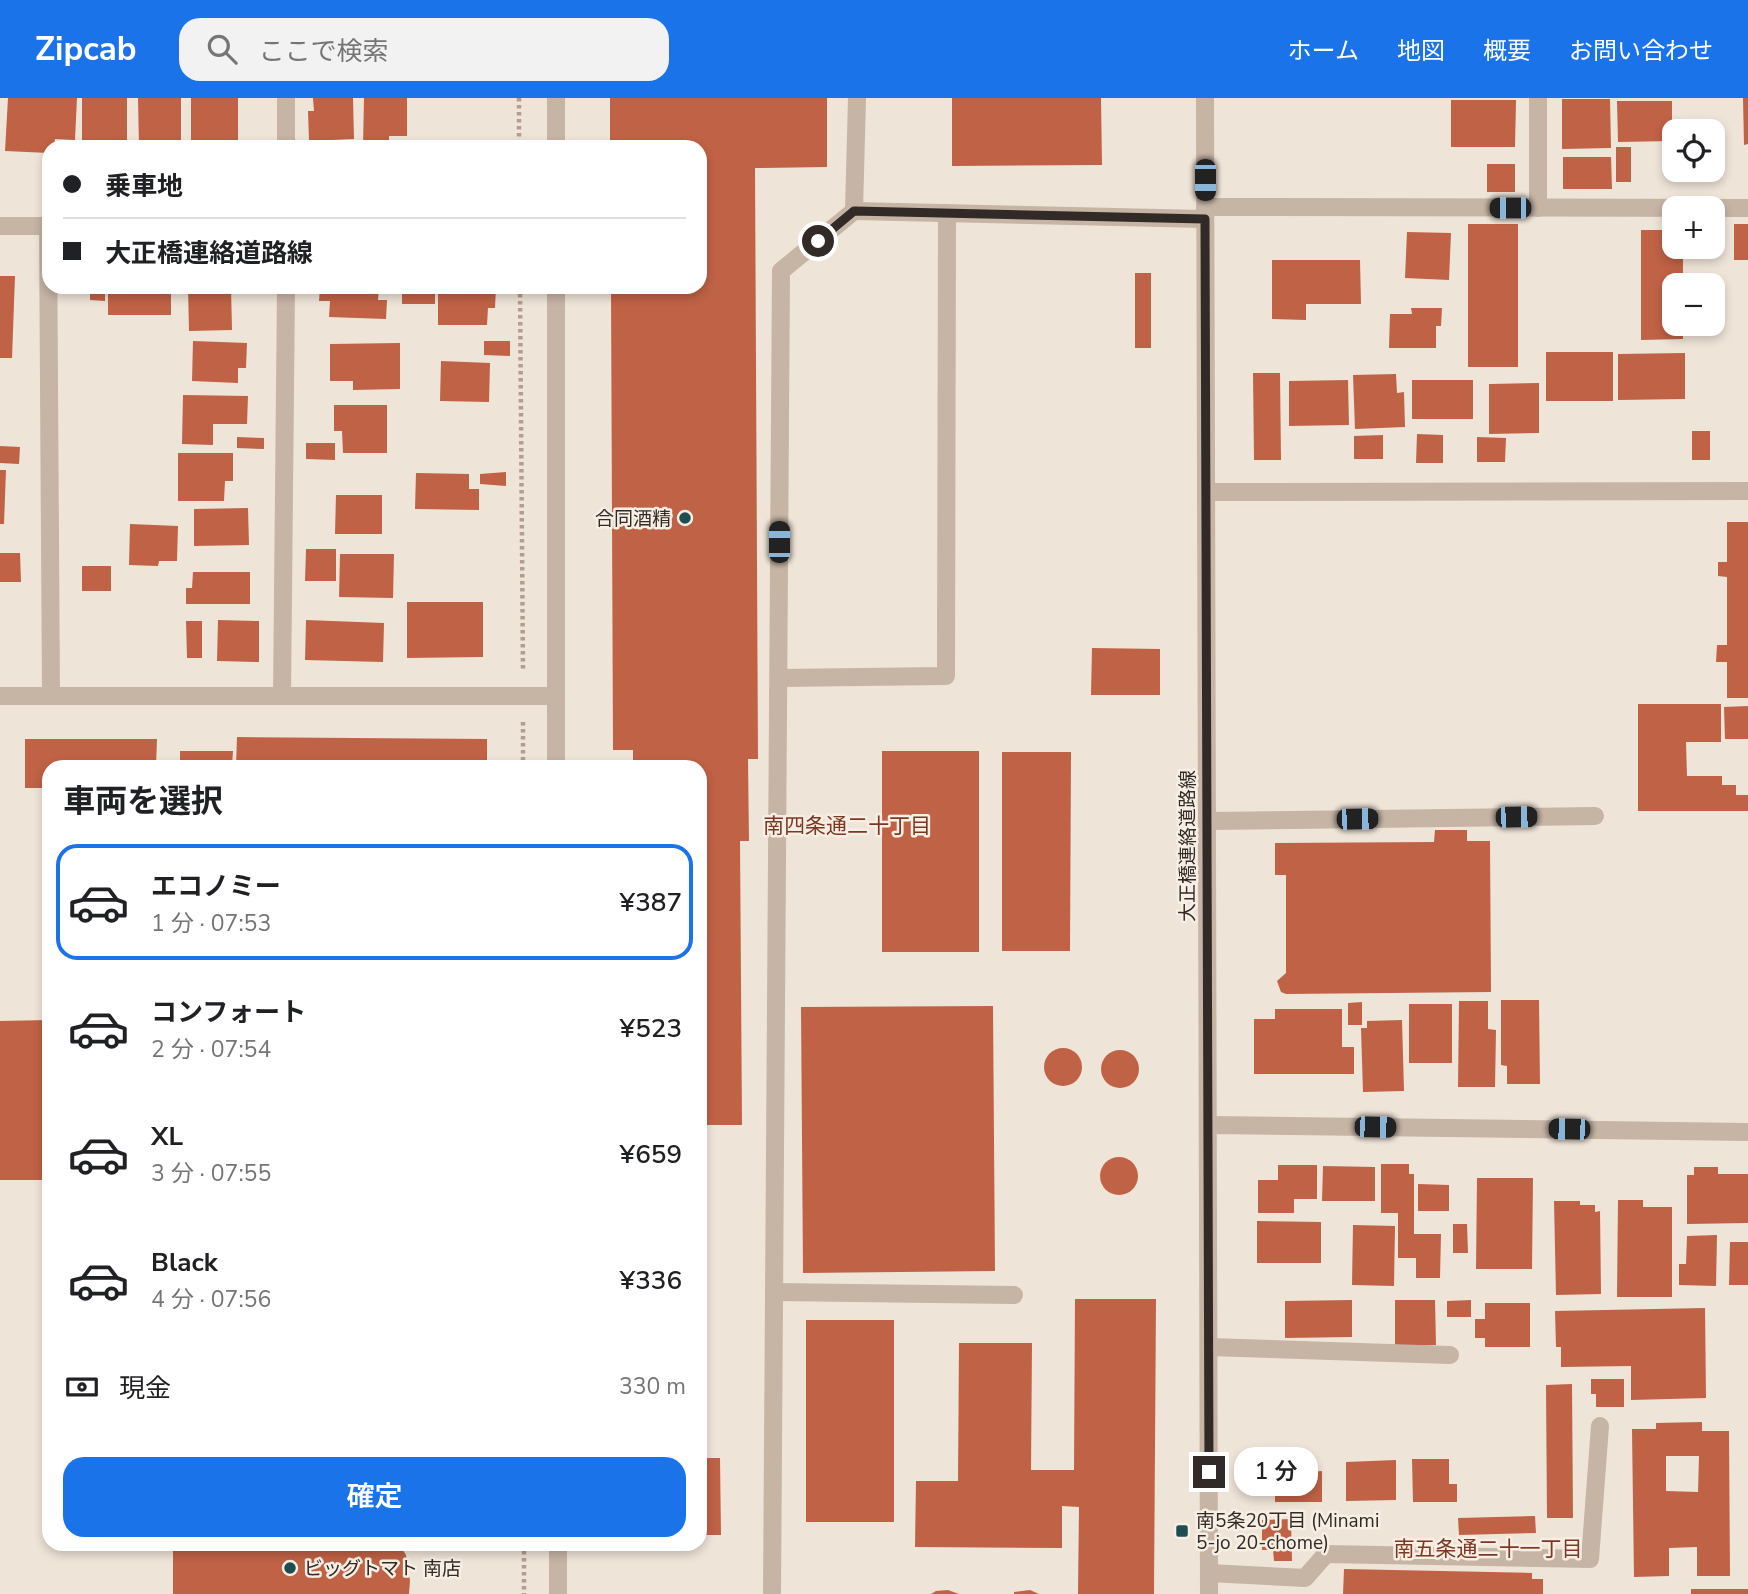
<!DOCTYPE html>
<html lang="ja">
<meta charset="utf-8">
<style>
:root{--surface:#fff;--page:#f2f2f2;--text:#202124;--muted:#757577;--line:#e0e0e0;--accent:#1a73e8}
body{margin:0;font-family:"Nunito Sans","Noto Sans JP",sans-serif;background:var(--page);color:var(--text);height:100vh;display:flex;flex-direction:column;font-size:26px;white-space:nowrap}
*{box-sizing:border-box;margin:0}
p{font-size:23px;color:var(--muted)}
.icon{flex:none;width:38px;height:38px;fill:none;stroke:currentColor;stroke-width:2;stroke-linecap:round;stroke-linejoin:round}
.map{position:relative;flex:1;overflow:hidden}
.details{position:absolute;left:42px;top:662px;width:665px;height:791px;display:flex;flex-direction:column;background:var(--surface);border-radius:21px;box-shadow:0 4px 10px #0003}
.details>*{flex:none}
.hud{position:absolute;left:42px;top:42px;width:665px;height:154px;border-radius:21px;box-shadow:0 4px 10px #0003;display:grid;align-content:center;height:154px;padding:0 21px;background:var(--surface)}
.buttons{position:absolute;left:1662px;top:21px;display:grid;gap:14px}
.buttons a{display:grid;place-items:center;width:63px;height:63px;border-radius:14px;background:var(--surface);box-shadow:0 4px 10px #0003;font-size:35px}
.end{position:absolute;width:32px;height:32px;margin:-16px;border:9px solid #322a26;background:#fff;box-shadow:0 0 0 4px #fff}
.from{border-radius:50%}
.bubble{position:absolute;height:49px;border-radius:21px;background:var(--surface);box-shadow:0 4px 10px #0003;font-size:23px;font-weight:600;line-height:49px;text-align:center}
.car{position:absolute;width:21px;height:42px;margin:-21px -10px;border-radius:9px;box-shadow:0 0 5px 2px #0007;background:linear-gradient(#222 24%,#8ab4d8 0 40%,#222 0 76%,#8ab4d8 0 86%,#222 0)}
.hud b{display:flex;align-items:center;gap:24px;height:66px;font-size:26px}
.hud b+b{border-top:2px solid var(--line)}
.hud i{width:18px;height:18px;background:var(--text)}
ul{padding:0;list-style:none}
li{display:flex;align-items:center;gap:21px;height:116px;margin:0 14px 10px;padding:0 7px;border:4px solid transparent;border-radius:21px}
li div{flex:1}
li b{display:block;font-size:26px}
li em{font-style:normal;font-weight:600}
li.active{border-color:var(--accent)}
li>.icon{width:63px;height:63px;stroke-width:1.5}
h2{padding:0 21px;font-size:32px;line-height:84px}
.pay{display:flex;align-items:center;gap:18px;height:77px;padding:0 21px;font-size:26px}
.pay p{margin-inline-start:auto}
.button{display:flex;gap:14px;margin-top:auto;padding:14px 21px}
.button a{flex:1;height:80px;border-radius:21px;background:var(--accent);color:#fff;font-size:28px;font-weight:600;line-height:80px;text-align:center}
header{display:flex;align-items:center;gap:42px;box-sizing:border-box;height:98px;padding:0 35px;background:var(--accent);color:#fff}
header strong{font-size:33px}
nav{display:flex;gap:38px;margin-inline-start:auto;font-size:24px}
.search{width:490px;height:63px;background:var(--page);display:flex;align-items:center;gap:18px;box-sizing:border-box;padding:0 24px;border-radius:21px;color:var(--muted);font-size:26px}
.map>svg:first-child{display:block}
.building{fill:#bf6246;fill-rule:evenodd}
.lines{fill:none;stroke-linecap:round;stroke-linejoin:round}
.path{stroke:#b29e8f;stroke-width:4.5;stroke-dasharray:3.5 3.5;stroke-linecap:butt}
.minor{stroke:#c6b4a5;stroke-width:18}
.route{stroke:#322a26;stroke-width:9}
.poi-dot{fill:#1e4e51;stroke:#f7eee4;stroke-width:2.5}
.labels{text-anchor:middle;stroke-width:5;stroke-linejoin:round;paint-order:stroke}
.poi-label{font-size:19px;fill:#322a26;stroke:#f7eee4;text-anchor:start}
.street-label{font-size:19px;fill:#322a26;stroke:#f7eee4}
.neighbourhood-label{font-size:21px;fill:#7c3824;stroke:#f7eee4}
</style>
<header>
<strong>Zipcab</strong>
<div class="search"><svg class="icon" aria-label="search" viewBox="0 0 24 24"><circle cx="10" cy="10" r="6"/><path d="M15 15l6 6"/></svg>ここで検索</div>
<nav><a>ホーム</a><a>地図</a><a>概要</a><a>お問い合わせ</a></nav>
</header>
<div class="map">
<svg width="1748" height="1496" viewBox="0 0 1748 1496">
<rect width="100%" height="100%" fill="#efe4d8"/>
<g class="building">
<polygon points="8,0 77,0 75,42 55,41 54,49 49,49 49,55 5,53"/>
<rect x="82" y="0" width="45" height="49"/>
<polygon points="138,0 181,0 181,49 139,49"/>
<rect x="191" y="0" width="47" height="49"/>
<polygon points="313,0 353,0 354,41 309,43 308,13 314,13"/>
<polygon points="364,0 407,0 407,38 389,38 389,49 363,49"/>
<polygon points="610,0 827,0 827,69 755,70 758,661 748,661 749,743 740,743 742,1027 700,1027 700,668 633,668 633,652 613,652 611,189 700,189 700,49 610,49"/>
<polygon points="952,0 1101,0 1102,67 952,68"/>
<polygon points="1743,0 1748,0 1748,46 1744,47"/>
<polygon points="1562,1 1610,1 1611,50 1562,51"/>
<polygon points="1451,2 1516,2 1515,49 1451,49"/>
<polygon points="1617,3 1672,3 1672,43 1618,44"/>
<rect x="1616" y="49" width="15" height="35"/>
<polygon points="1563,59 1611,59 1612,91 1563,91"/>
<rect x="1487" y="66" width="28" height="28"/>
<rect x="1468" y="126" width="50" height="143"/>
<rect x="1734" y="126" width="14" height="36"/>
<polygon points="1641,132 1675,132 1675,149 1683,149 1683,187 1675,187 1675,226 1683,226 1683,241 1641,242"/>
<polygon points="1407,134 1451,135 1449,182 1405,180"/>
<polygon points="1272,162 1360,162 1361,206 1306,206 1306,222 1272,221"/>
<rect x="1135" y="175" width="16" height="75"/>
<polygon points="0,178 15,178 12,260 0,260"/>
<polygon points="90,189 105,189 105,203 90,202"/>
<rect x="108" y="189" width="63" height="28"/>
<polygon points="188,189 231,189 232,232 189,233"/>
<polygon points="320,189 379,189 378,202 387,202 386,221 329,219 330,203 319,203"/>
<rect x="402" y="189" width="33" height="17"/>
<polygon points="438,189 496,189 495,210 488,210 487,227 438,227"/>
<polygon points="1411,210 1442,210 1441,228 1436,228 1436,250 1389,250 1390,216 1412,216"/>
<polygon points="193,243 247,245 246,270 238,270 238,285 192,283"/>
<polygon points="484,243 510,243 510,258 484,257"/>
<polygon points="400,245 400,291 353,292 353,283 330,283 330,246"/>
<rect x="1546" y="254" width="67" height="49"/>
<polygon points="1685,255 1685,301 1618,302 1618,256"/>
<polygon points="441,263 490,265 489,304 440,303"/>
<polygon points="1253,275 1280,275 1281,362 1254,362"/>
<polygon points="1396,276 1397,295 1404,294 1405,329 1355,331 1353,277"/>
<polygon points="1348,282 1349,327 1289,328 1289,283"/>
<rect x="1412" y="282" width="61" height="39"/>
<polygon points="1539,285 1539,335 1489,336 1489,286"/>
<polygon points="183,297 248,298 247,326 213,326 213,347 182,346"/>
<polygon points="334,307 387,307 387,355 343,355 342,333 334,333"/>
<rect x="1692" y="333" width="18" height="29"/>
<polygon points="1417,336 1443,337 1443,365 1416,365"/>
<polygon points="1383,337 1383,361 1354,361 1354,338"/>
<polygon points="237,339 264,340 264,351 237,350"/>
<polygon points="1477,339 1506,340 1505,364 1477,364"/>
<polygon points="306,345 335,345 335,362 306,361"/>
<polygon points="0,348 20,349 19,366 0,365"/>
<polygon points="178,355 233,355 233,383 225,383 224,403 178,403"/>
<polygon points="0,372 6,372 4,426 0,426"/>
<polygon points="506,374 506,388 480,386 480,376"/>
<polygon points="416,375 469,376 469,391 479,391 479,412 415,411"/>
<polygon points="336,397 382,397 382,436 335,436"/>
<polygon points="248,410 249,447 194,448 194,411"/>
<polygon points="1727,424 1748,424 1748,600 1727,600 1727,564 1716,564 1717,547 1727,547 1727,479 1718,478 1718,464 1727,464"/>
<polygon points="130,426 178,428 177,463 159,463 158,468 129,467"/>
<polygon points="306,451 336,451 336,483 305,483"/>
<polygon points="0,455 20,455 21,484 0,484"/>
<polygon points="340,456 394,456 393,500 339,499"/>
<rect x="82" y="468" width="29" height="25"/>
<polygon points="193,474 250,474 250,506 186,506 186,490 192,490"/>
<polygon points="407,504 483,504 483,559 407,560"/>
<polygon points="218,522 259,523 259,564 217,563"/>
<polygon points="306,522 384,525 383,564 305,562"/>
<polygon points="186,523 202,523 202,560 187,560"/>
<polygon points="1092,550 1160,551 1160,597 1091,597"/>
<polygon points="1638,606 1721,606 1721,644 1686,644 1687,678 1722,678 1722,687 1736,687 1736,697 1748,697 1748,713 1638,713"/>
<polygon points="1748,608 1748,641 1725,641 1724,609"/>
<polygon points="237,639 487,641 487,668 236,668"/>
<polygon points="25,641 157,641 156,668 49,668 49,690 25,690"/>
<polygon points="180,653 233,653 232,668 180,668"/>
<rect x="882" y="653" width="97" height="201"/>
<polygon points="1002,654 1071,654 1070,853 1002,853"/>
<polygon points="1435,732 1467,732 1467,743 1490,743 1491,894 1286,896 1281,894 1277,883 1286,875 1286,777 1275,777 1275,745 1434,744"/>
<polygon points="1501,902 1539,902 1540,986 1507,986 1507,968 1501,967"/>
<polygon points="1459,903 1488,903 1488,931 1496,932 1495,989 1458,989"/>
<polygon points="1362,904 1362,927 1348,927 1348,905"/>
<rect x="1409" y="906" width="43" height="59"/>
<polygon points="993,908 995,1173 803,1175 801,909"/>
<polygon points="1275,911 1342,911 1342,949 1354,949 1354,976 1254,976 1254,921 1275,921"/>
<polygon points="49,922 49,1082 0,1082 0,923"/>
<polygon points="1402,922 1404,993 1363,994 1361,930 1367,930 1367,923"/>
<circle cx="1063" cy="969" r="19"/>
<circle cx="1120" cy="971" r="19"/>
<circle cx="1119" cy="1078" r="19"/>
<polygon points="1381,1066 1409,1066 1409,1076 1414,1076 1414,1136 1441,1136 1440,1180 1416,1180 1416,1160 1398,1160 1398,1115 1381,1115"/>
<polygon points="1278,1067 1317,1067 1317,1101 1294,1101 1294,1115 1258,1115 1258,1082 1278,1082"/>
<polygon points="1323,1068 1375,1069 1375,1103 1322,1103"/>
<polygon points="1694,1069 1718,1069 1718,1076 1748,1076 1748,1125 1687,1126 1687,1077 1694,1077"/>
<polygon points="1477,1080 1533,1080 1532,1171 1476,1171"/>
<polygon points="1418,1086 1449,1087 1449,1113 1418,1113"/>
<polygon points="1618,1102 1643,1102 1643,1109 1672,1109 1672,1199 1617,1199"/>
<polygon points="1554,1103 1580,1103 1580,1107 1595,1107 1595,1114 1600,1113 1601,1196 1556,1197"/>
<polygon points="1257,1123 1321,1124 1321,1165 1257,1165"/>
<polygon points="1453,1126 1467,1126 1468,1155 1453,1155"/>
<polygon points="1353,1127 1395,1128 1394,1188 1352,1187"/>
<polygon points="1717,1137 1716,1188 1679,1187 1679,1166 1686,1166 1687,1138"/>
<polygon points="1730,1144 1748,1144 1748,1187 1729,1187"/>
<polygon points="1075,1201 1156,1201 1154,1496 1078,1496 1079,1409 1062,1408 1062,1450 915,1449 916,1383 958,1383 959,1245 1032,1245 1031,1372 1074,1372"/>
<polygon points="1352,1202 1352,1239 1285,1240 1285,1203"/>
<polygon points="1395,1202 1435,1202 1436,1247 1395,1248"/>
<polygon points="1471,1202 1471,1219 1447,1219 1447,1203"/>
<polygon points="1485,1205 1530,1205 1530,1249 1485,1249 1485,1240 1475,1240 1475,1221 1485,1221"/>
<polygon points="1705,1210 1706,1300 1631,1302 1631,1268 1561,1269 1561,1249 1556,1249 1555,1213"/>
<rect x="806" y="1222" width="88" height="202"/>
<polygon points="1591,1281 1624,1281 1624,1309 1596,1309 1596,1296 1591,1296"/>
<polygon points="1572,1286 1573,1420 1547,1420 1546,1287"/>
<path d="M 1702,1324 L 1702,1333 L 1729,1333 L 1730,1478 L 1697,1478 L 1697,1449 L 1669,1450 L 1669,1478 L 1634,1479 L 1632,1331 L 1656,1331 L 1656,1325 ZM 1666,1358 L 1699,1358 L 1698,1394 L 1666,1393 Z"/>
<polygon points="700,1360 720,1360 721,1437 700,1437"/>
<polygon points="1412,1361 1449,1361 1449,1386 1457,1386 1457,1404 1413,1404"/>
<polygon points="1396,1362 1396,1402 1346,1403 1346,1364"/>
<polygon points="1275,1364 1310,1364 1311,1374 1322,1373 1322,1404 1275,1404"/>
<polygon points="1535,1418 1536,1435 1459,1437 1458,1420"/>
<polygon points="1291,1421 1292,1463 1274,1463 1273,1452 1262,1452 1262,1422"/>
<polygon points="173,1446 399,1446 406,1457 410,1483 409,1496 173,1496"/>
<polygon points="1344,1471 1532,1475 1532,1481 1543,1481 1543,1496 1343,1496"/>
<rect x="1691" y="1491" width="57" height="5"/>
<polygon points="948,1492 959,1496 931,1496 936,1493"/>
<polygon points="1030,1492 1039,1496 1014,1496 1014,1494"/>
</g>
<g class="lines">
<g class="path">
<polyline points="519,0 519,49"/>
<polyline points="520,189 523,573"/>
<polyline points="523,624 523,668"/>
<polyline points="524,1446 524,1496"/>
</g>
<g class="minor">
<polyline points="286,0 286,49"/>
<polyline points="857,0 854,113 1205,121"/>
<polyline points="1205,0 1209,1496"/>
<polyline points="1538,0 1538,110"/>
<polyline points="556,49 556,0"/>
<polyline points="1205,109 1748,110"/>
<polyline points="0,128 49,128"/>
<polyline points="48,128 51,598"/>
<polyline points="556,189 556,668"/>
<polyline points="1207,394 1748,393"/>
<polyline points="779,580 946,578 947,115"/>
<polyline points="0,598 556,598"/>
<polyline points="282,598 286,189"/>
<polyline points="1208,723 1595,718"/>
<polyline points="1208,1027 1748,1034"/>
<polyline points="774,1194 1014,1197"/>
<polyline points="1209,1249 1450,1257"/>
<polyline points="558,1446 558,1496"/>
<polyline points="1209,1475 1305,1480 1326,1456 1590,1461 1600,1328"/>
<polyline points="772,1496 781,173 854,113"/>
</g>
</g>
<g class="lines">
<polyline class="route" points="818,143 854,113 1205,121 1209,1374"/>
</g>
<g class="poi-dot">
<circle cx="685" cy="420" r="7"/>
<rect x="1175" y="1426" width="14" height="14" rx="3.5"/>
<circle cx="290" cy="1470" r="7"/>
</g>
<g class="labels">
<g class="poi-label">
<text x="671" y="427" text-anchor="end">合同酒精</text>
<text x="1196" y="1429">南5条20丁目 (Minami<tspan x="1196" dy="22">5-jo 20-chome)</tspan></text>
<text x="304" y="1477">ビッグトマト 南店</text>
</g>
<g class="street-label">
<text transform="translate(1187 748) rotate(-90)" y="7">大正橋連絡道路線</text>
</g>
<g class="neighbourhood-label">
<text x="847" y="735">南四条通二十丁目</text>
<text x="1488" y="1458">南五条通二十一丁目</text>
</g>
</g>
</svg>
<div class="buttons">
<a><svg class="icon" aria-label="locate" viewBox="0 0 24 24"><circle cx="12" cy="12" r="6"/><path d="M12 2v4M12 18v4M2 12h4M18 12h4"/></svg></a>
<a>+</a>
<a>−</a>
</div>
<i class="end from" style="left:818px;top:143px"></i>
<i class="end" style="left:1209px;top:1374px"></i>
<div class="bubble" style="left:1234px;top:1349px;width:84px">1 分</div>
<i class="car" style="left:1205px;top:82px;rotate:180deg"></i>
<i class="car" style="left:1510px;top:110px;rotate:270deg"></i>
<i class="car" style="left:779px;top:444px;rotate:0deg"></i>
<i class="car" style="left:1516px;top:719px;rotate:89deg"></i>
<i class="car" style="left:1357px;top:721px;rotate:89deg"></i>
<i class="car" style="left:1375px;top:1029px;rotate:91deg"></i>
<i class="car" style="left:1569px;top:1031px;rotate:271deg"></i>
<div class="hud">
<b><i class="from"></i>乗車地</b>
<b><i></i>大正橋連絡道路線</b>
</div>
<section class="details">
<h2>車両を選択</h2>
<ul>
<li class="active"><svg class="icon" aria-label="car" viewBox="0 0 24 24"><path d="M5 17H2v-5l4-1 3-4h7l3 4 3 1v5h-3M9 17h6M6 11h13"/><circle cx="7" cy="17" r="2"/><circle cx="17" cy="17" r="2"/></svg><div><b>エコノミー</b><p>1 分 · 07:53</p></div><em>¥387</em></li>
<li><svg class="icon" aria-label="car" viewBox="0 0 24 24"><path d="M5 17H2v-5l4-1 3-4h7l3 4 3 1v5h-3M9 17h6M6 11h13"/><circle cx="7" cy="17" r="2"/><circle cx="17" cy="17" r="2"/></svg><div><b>コンフォート</b><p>2 分 · 07:54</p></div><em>¥523</em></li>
<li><svg class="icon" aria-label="car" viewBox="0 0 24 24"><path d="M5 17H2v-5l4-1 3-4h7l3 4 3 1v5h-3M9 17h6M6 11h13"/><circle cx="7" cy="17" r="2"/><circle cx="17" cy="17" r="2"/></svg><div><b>XL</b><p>3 分 · 07:55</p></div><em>¥659</em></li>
<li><svg class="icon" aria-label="car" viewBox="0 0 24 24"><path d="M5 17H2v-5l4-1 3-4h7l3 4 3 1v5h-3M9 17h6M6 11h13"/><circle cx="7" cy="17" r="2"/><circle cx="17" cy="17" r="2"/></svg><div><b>Black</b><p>4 分 · 07:56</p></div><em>¥336</em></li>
</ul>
<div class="pay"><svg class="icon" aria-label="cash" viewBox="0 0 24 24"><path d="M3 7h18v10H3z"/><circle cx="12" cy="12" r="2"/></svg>現金<p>330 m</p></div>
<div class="button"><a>確定</a></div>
</section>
</div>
